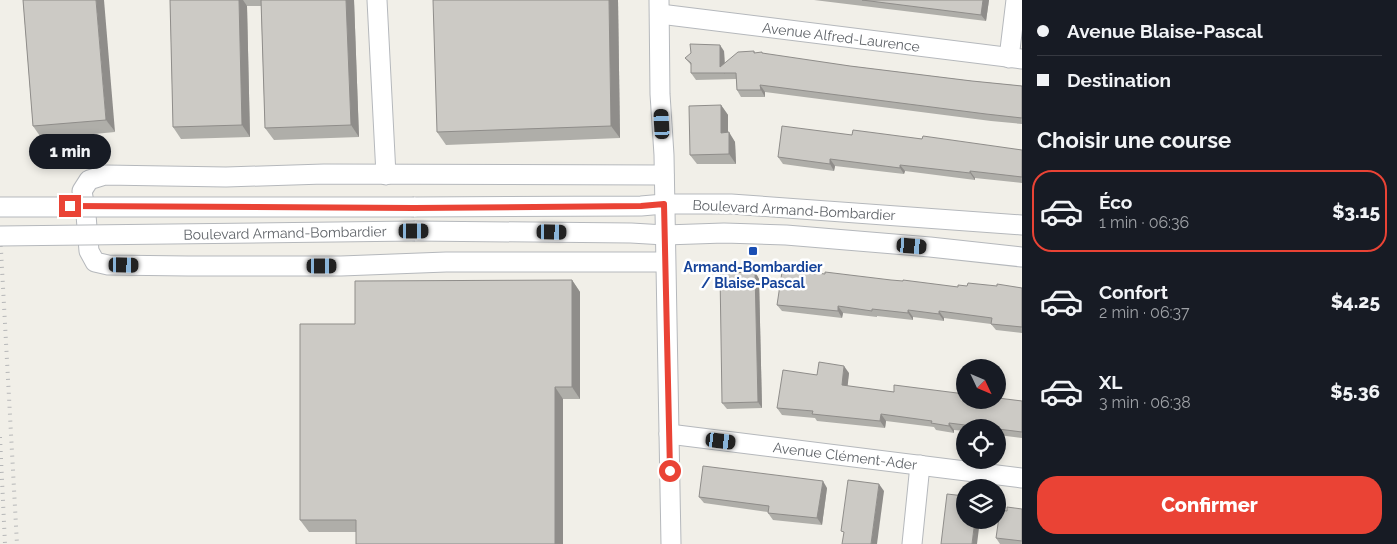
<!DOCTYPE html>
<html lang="fr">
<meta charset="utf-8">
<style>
:root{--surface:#171b24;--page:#20242c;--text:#f1f3f6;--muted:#9ea1a6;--line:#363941;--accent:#ea4335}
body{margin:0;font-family:Raleway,sans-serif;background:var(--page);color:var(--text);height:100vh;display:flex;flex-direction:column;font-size:19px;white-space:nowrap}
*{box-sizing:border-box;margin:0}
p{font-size:16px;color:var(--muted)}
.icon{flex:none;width:28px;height:28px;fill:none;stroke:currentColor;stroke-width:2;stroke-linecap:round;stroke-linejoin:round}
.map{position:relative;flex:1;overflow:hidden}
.details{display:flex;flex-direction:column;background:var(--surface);width:375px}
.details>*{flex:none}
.top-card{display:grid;align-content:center;height:110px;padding:0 15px;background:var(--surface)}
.needle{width:32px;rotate:134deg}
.buttons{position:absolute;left:956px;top:359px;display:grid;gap:10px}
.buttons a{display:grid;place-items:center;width:50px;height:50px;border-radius:50%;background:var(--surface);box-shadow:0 2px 8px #0003;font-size:25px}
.end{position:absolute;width:22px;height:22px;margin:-11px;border:6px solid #ea4335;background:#fff;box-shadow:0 0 0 2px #fff}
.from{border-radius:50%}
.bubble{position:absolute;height:35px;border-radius:18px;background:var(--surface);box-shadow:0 2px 8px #0003;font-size:16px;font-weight:800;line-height:35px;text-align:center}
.car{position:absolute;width:15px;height:30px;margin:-15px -8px;border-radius:6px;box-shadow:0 0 4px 1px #0007;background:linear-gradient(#222 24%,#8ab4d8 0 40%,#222 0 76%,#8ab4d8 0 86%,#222 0)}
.top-card b{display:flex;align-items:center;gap:18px;height:48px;font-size:19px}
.top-card b+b{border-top:1px solid var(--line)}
.top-card i{width:12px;height:12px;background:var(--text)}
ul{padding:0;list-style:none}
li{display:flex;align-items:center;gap:15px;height:82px;margin:0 10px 8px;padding:0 5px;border:2px solid transparent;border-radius:20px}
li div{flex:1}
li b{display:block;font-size:19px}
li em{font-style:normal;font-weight:800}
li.active{border-color:var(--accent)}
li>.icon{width:45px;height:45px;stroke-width:1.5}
h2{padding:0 15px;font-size:22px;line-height:60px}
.action{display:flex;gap:10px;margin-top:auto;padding:10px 15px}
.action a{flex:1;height:58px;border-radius:20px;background:var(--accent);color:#fff;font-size:20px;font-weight:800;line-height:58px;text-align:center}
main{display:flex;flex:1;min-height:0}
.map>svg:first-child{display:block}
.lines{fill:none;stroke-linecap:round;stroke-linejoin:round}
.minor-casing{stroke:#b5b8bc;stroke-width:21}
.minor{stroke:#fff;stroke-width:19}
.rail{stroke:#b6b7b8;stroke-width:4;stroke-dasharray:1 6;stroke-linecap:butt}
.minor-bridge-casing{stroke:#b5b8bc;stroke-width:21;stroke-linecap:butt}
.minor-bridge{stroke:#fff;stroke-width:19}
.wall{fill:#afaea9}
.shaded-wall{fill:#8f8d8a}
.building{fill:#cccac5;stroke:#8f8d8a}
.route{stroke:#ea4335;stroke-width:6}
.transit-dot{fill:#1a4fb4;stroke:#fff;stroke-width:2}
.labels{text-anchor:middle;stroke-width:5;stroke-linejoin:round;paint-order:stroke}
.street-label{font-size:14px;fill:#5f6368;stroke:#fff}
.transit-label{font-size:14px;font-weight:bold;fill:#164399;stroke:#fff}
</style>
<main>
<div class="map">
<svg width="1022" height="544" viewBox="0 0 1022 544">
<rect width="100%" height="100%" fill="#f1efe8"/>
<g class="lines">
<defs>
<g id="minor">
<polyline points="377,0 386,175"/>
<polyline points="659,0 660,94 664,155 671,544"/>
<polyline points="660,14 1022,59"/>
<polyline points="1009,58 1016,0"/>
<polyline points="664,175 324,174 226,177 105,175 89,180 82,191 86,215 89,251 95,262 108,265 188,266 341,266 446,262 665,262"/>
<polyline points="414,207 641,206 664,204 731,204 1022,225"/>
<polyline points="415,231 631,233 665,235 724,233 786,235 930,247 1022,257"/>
<polyline points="669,434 1022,478"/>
<polyline points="912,544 920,465"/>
</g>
</defs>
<use href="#minor" class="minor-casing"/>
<use href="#minor" class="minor"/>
<g class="rail">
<polyline points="0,232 17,544"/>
<polyline points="0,437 5,544"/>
</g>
<defs>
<g id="minor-bridge">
<polyline points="0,207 414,207"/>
<polyline points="0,236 415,231"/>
</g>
</defs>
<use href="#minor-bridge" class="minor-bridge-casing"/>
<use href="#minor-bridge" class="minor-bridge"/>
</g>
<g class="wall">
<polygon points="23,0 115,132 42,139 33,126"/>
<polygon points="170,0 354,0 359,137 274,140 265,128 261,6 247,6 250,137 181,139 173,127"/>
<polygon points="618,0 620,138 446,145 437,132"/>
<polygon points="814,0 989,0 986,21"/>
<polygon points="724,51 725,64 754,51 755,53 850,66 972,81 1022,86 1022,124 991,121 765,92 765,97 741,97 737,90 736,79 696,80 691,73 691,65 685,58"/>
<polygon points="721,105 728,115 728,132 735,142 736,164 697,164 690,155"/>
<polygon points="852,135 922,139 1022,150 1022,183 975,178 975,180 905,171 904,174 835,166 834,171 783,164 778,157"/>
<polygon points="755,272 759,279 762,408 727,409 722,403"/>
<polygon points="791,273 815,274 958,287 967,286 997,286 1022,288 1022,333 996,330 991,324 944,318 944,321 913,317 913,320 877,316 877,317 843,313 842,318 782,311 777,305"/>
<polygon points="572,280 580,292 580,399 563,399 563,544 356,544 356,532 309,532 300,520"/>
<polygon points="849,373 847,386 894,392 1022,401 1022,438 998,435 998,428 965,428 965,431 954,430 954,433 936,430 934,427 886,421 885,428 817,421 815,418 782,415 777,408 817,375"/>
<polygon points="827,488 822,525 773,520 768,513 768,512 704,503 699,497"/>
<polygon points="1022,509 1022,544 1000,544 996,538 1007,511"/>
</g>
<g class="shaded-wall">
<polygon points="96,0 104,0 115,132 106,120"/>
<polygon points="239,0 243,0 247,6 250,137 242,125"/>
<polygon points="346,0 354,0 359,137 351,125"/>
<polygon points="609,0 618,0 620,138 611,126"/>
<polygon points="983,0 989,0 986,21 981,15"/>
<polygon points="720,45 724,51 725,74 720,67"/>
<polygon points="760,85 765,92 765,97 761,90"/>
<polygon points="721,105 728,115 728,142 721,133"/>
<polygon points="729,132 735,142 736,164 729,154"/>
<polygon points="830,159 835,166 834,171 830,164"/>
<polygon points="900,165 905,171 904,174 900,168"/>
<polygon points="970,171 975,178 975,180 970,173"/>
<polygon points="755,272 759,279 762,408 758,402"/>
<polygon points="572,280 580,292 580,399 572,387"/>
<polygon points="838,306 843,313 842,318 838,311"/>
<polygon points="908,310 913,317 913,320 908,313"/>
<polygon points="939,311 944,318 944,321 939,314"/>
<polygon points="844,366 849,373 847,392 842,385"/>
<polygon points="555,387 563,399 563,544 555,544"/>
<polygon points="881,414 886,421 885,428 880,421"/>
<polygon points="949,423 954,430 954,433 949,426"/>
<polygon points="823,481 827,488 822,525 817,518"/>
<polygon points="879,484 884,491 877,544 871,544"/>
<polygon points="975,520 980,520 977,544 972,544"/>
</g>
<g class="building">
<polygon points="23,0 96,0 106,120 33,126"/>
<polygon points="170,0 239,0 242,125 173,127"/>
<polygon points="261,0 346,0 351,125 265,128"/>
<polygon points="433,0 609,0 611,126 437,132"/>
<polygon points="862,0 983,0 981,15"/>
<polygon points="690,44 720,45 720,67 738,52 754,51 754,53 762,52 762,53 850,66 972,81 1022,86 1022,118 986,114 760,85 761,90 737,90 736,73 691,73 691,63 685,58 691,53"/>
<polygon points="721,105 721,133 729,132 729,154 690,155 689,106"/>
<polygon points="782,126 852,135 853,130 922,139 923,136 1022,150 1022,177 970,171 970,173 900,165 900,168 830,159 830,164 778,157"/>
<polygon points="791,271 815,274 816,273 825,274 825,272 891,280 903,281 903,280 958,287 958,285 967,286 968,283 997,286 997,284 1022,288 1022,327 991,324 992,318 939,311 939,314 908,310 908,313 872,309 872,311 838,306 838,311 777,305 782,272 791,273"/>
<polygon points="755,272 758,402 722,403 720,273"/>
<polygon points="572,280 572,387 555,387 555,544 356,544 356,520 300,520 300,324 355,324 355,281"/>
<polygon points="819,362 844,366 842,385 894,392 894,385 965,394 965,400 998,400 998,398 1022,401 1022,432 998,429 998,428 989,428 949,423 949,426 931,423 932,421 881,414 880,421 812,414 813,411 777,408 783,370 817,375"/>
<polygon points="703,466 823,481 817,518 768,513 769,506 699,497"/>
<polygon points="848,480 879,484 871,544 842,544 844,532 841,531"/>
<polygon points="947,494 965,496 965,520 975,520 972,544 941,544"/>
<polygon points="1007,507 1022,509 1022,541 996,538 1000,510 1007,511"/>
</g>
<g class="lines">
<polyline class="route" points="70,206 414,208 641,206 664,204 670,471"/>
</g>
<rect class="transit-dot" x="748" y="246" width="10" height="10" rx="2.5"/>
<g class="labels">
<g class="street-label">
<text transform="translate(841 37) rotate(7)" y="5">Avenue Alfred-Laurence</text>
<text transform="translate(794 210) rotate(3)" y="5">Boulevard Armand-Bombardier</text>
<text transform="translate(285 233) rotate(-1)" y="5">Boulevard Armand-Bombardier</text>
<text transform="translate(845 456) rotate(7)" y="5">Avenue Clément-Ader</text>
</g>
<g class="transit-label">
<text x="753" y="272">Armand-Bombardier<tspan x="753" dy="16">/ Blaise-Pascal</tspan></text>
</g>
</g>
</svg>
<div class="buttons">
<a><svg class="needle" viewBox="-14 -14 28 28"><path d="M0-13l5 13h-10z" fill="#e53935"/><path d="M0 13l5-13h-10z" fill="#9ea1a6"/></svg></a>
<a><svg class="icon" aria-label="locate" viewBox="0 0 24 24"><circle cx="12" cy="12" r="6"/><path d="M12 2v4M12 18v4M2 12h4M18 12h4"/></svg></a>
<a><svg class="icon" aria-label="layers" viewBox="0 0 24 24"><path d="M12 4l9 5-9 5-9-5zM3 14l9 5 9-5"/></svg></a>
</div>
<i class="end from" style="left:670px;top:471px"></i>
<i class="end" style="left:70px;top:206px"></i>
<div class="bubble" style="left:29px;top:134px;width:82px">1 min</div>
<i class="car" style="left:662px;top:124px;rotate:357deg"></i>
<i class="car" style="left:414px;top:231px;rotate:90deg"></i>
<i class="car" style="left:552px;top:232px;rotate:91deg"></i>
<i class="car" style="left:912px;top:246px;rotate:95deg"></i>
<i class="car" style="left:124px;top:265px;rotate:91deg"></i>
<i class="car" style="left:322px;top:266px;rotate:90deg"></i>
<i class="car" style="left:721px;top:441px;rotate:97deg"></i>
</div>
<section class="details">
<div class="top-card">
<b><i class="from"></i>Avenue Blaise-Pascal</b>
<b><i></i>Destination</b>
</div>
<h2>Choisir une course</h2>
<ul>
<li class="active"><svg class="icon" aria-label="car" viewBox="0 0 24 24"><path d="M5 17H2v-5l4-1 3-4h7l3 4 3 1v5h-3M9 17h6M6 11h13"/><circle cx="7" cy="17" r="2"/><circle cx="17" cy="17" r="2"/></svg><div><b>Éco</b><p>1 min · 06:36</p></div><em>$3.15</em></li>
<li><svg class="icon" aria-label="car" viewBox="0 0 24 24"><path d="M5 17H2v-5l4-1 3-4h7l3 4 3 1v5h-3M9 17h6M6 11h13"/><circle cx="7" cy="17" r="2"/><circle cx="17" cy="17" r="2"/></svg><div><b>Confort</b><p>2 min · 06:37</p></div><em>$4.25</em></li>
<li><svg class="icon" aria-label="car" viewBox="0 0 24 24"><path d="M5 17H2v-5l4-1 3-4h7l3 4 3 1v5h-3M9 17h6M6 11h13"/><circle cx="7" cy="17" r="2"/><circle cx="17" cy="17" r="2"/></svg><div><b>XL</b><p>3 min · 06:38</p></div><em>$5.36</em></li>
</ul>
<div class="action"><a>Confirmer</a></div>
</section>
</main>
